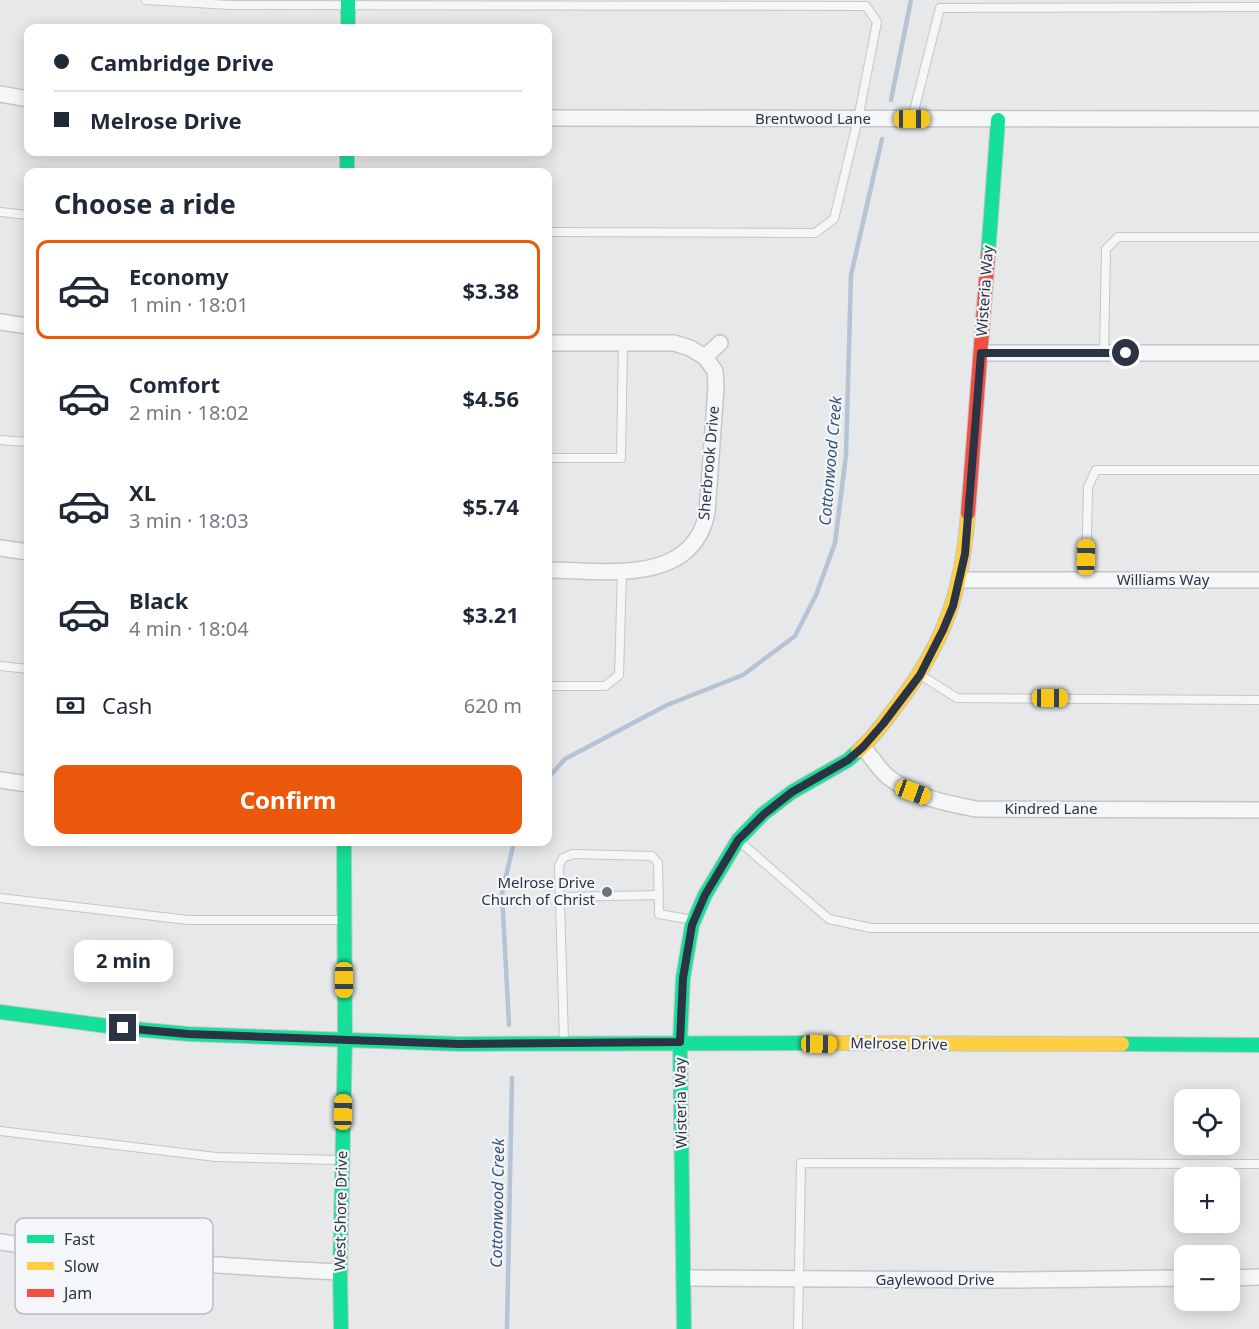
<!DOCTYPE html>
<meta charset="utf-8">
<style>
:root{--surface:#fff;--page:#f6f6f7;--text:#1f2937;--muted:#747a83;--line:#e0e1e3;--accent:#ea580c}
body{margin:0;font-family:"Noto Sans",sans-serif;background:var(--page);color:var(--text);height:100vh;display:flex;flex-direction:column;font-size:22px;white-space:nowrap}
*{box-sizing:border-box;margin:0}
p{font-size:20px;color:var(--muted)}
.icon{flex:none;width:33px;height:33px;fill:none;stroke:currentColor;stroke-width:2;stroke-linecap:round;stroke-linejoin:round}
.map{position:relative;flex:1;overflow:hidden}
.sheet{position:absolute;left:24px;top:168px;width:528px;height:678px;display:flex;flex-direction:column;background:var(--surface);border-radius:12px;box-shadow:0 3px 15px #0003}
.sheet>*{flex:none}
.banner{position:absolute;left:24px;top:24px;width:528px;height:132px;border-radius:12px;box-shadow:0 3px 15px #0003;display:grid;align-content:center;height:132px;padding:0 30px;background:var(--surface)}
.buttons{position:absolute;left:1174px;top:1089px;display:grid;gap:12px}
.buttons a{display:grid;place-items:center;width:66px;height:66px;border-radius:12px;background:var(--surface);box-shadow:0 3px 15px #0003;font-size:30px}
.end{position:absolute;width:27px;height:27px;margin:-14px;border:8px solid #2b3445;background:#fff;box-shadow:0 0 0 3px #fff}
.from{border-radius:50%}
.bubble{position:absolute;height:42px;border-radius:12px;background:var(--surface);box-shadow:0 3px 15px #0003;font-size:20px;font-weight:700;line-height:42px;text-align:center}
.car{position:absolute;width:18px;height:36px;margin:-18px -9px;border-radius:8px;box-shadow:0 0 4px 2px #0007;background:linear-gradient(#f5c518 24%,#345 0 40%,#f5c518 0 76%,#345 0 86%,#f5c518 0)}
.banner b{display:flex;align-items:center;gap:21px;height:57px;font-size:22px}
.banner b+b{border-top:2px solid var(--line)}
.banner i{width:15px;height:15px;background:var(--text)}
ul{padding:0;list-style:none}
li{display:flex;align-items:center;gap:18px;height:99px;margin:0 12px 9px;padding:0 18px;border:3px solid transparent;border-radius:12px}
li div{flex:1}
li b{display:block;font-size:22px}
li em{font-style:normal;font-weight:700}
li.on{border-color:var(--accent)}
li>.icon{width:54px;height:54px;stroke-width:1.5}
h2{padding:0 30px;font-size:27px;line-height:72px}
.pay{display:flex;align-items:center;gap:15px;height:66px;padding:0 30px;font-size:22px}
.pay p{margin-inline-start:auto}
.primary-button{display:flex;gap:12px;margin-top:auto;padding:12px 30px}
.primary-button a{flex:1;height:69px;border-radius:12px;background:var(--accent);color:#fff;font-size:24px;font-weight:700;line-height:69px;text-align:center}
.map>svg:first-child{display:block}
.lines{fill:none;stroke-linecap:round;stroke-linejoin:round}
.stream{stroke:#b4c4d5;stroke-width:4.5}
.lane-casing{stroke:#c4c6c8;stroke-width:10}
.street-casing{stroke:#c4c6c8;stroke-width:18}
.fast-casing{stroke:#c4c6c8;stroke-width:16}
.slow-casing{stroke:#c4c6c8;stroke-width:16}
.jam-casing{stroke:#c4c6c8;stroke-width:16}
.lane{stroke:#f5f6f7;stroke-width:8}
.street{stroke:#f5f6f7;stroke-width:15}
.fast{stroke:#16e098;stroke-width:14}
.slow{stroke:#ffcf43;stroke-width:14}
.jam{stroke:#f24e42;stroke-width:14}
.route{stroke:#2b3445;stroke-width:8}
.poi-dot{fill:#6c737f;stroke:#f4f6f9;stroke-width:2}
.labels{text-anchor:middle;stroke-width:4.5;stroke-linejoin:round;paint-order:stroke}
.street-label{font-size:15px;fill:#2b3445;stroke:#f4f6f9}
.poi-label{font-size:15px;fill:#2b3445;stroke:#f4f6f9;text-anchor:end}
.water-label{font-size:16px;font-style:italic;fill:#34527a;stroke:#f4f6f9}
.key{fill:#f4f6f9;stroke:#b8bcc3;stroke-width:1.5}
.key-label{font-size:16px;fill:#2b3445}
</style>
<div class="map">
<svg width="1259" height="1329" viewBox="0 0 1259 1329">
<rect width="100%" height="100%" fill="#e6e8ea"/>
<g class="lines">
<g class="stream">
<polyline points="891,100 911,0"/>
<polyline points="548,778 565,759 667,705 743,675 795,636 816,595 835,543 846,455 851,275 882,139"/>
<polyline points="509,1025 502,893 514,842"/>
<polyline points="507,1329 512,1078"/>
</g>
<defs>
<g id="lane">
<polyline points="146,0 229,5 866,6 877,22 858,119 834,219 815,233 548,232"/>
<polyline points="912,119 940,8 1259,7"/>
<polyline points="0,212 28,215"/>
<polyline points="1104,353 1106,249 1118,237 1259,237"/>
<polyline points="0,440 28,442"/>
<polyline points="548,458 621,458 623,343"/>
<polyline points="1086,580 1088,487 1096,470 1259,470"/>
<polyline points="0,666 28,669"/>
<polyline points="922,676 957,698 1259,700"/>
<polyline points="548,686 605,686 619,675 622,572"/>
<polyline points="739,841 829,919 871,928 1259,928"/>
<polyline points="560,897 659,895"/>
<polyline points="0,898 188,920 342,920"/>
<polyline points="564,1042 559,866 563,858 573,854 652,856 658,863 659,914 693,920"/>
<polyline points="0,1131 216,1157 340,1160"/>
<polyline points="798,1329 801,1163 1259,1164"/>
</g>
<g id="street">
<polyline points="0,94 28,99"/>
<polyline points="548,118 1259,119"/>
<polyline points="0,322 28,326"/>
<polyline points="548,343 674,343 690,348 705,357"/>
<polyline points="981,353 1259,353"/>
<polyline points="0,548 28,552"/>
<path d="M 548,570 C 603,570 692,587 707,513 L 716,387 L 715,371 L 705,357 L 720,343"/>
<polyline points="959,580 1259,580"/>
<path d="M 863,747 C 871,756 878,768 887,776 C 913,797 945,803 976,809 L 1259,810"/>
<polyline points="0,780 28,784"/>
<path d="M 0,1242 C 113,1259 226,1267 340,1272"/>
<polyline points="684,1278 1007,1280 1185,1278"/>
<polyline points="1230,1278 1259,1277"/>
</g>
<g id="fast">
<polyline points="348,0 348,28"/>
<polyline points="347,152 347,172"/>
<polyline points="988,255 998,120"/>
<polyline points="0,1012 123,1028 188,1034 459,1044 814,1043"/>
<polyline points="1122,1044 1259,1045"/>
<polyline points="341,1329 340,1272 345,1041 344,842"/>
<polyline points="684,1329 680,1042 683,978 692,925 705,895 738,840 763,814 792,792 848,760 858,751"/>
</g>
<g id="slow">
<path d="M 858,751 C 873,738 885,721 897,705 C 945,642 962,592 968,513"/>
<polyline points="814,1043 1122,1044"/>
</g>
<polyline id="jam" points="968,513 988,255"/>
</defs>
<use href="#lane" class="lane-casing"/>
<use href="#street" class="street-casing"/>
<use href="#fast" class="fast-casing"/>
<use href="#slow" class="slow-casing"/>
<use href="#jam" class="jam-casing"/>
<use href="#lane" class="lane"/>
<use href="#street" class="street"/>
<use href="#fast" class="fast"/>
<use href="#slow" class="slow"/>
<use href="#jam" class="jam"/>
</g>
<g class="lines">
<polyline class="route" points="123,1028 188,1034 459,1044 680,1042 683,978 692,925 705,895 738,840 764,814 792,792 848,760 863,747 883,724 920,675 943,630 953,606 965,554 981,353 1126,353"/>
</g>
<circle class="poi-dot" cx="607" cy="892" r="6"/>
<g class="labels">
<g class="street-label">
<text x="813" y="124">Brentwood Lane</text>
<text transform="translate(985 291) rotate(-86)" y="5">Wisteria Way</text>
<text transform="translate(709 463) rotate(-85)" y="5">Sherbrook Drive</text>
<text x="1163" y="585">Williams Way</text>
<text x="1051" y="814">Kindred Lane</text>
<text transform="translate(899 1044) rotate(1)" y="5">Melrose Drive</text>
<text transform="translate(681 1103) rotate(-91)" y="5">Wisteria Way</text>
<text transform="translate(341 1211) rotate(-89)" y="5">West Shore Drive</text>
<text x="935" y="1285">Gaylewood Drive</text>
</g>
<g class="poi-label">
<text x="595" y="888">Melrose Drive<tspan x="595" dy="17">Church of Christ</tspan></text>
</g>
<g class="water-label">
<text transform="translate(830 461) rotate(-85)" y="6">Cottonwood Creek</text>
<text transform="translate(497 1203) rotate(-89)" y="6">Cottonwood Creek</text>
</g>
</g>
<rect x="15" y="1218" width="198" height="96" rx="9" class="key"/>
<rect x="27" y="1235" width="27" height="8" fill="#16e098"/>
<rect x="27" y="1262" width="27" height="8" fill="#ffcf43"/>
<rect x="27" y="1289" width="27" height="8" fill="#f24e42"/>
<g class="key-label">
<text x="64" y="1245">Fast</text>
<text x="64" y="1272">Slow</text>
<text x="64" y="1299">Jam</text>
</g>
</svg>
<div class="buttons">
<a><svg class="icon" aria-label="locate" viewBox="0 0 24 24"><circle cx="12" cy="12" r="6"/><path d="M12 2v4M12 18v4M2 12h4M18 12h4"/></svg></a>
<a>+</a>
<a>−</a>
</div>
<i class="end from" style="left:1126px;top:353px"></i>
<i class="end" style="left:123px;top:1028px"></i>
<div class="bubble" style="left:74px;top:940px;width:99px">2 min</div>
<i class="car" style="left:912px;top:119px;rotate:90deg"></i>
<i class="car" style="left:1086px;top:557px;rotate:1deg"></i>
<i class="car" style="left:1050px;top:698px;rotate:90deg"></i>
<i class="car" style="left:913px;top:792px;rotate:110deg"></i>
<i class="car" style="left:344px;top:980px;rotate:180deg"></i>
<i class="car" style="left:819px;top:1044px;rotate:91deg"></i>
<i class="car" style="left:343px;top:1112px;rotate:1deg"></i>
<div class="banner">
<b><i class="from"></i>Cambridge Drive</b>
<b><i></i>Melrose Drive</b>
</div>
<section class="sheet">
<h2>Choose a ride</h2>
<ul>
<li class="on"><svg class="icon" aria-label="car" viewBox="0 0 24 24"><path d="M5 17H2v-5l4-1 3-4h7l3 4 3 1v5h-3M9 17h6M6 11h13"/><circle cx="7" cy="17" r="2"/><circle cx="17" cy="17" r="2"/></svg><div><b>Economy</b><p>1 min · 18:01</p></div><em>$3.38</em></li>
<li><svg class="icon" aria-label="car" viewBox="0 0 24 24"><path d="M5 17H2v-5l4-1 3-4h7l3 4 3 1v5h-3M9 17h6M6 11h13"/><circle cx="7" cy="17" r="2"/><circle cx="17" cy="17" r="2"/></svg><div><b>Comfort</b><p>2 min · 18:02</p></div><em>$4.56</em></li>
<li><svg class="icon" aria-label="car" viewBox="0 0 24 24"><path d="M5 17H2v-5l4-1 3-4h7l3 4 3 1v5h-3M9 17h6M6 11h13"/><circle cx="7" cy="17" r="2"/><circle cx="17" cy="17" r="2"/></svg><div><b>XL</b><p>3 min · 18:03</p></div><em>$5.74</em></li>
<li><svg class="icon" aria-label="car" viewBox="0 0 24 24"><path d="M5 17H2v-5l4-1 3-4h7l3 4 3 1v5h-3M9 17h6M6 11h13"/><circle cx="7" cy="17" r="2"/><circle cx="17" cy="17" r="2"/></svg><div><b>Black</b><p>4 min · 18:04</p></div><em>$3.21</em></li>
</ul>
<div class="pay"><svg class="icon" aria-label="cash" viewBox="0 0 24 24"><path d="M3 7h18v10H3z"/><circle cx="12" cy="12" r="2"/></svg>Cash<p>620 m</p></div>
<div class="primary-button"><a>Confirm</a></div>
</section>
</div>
